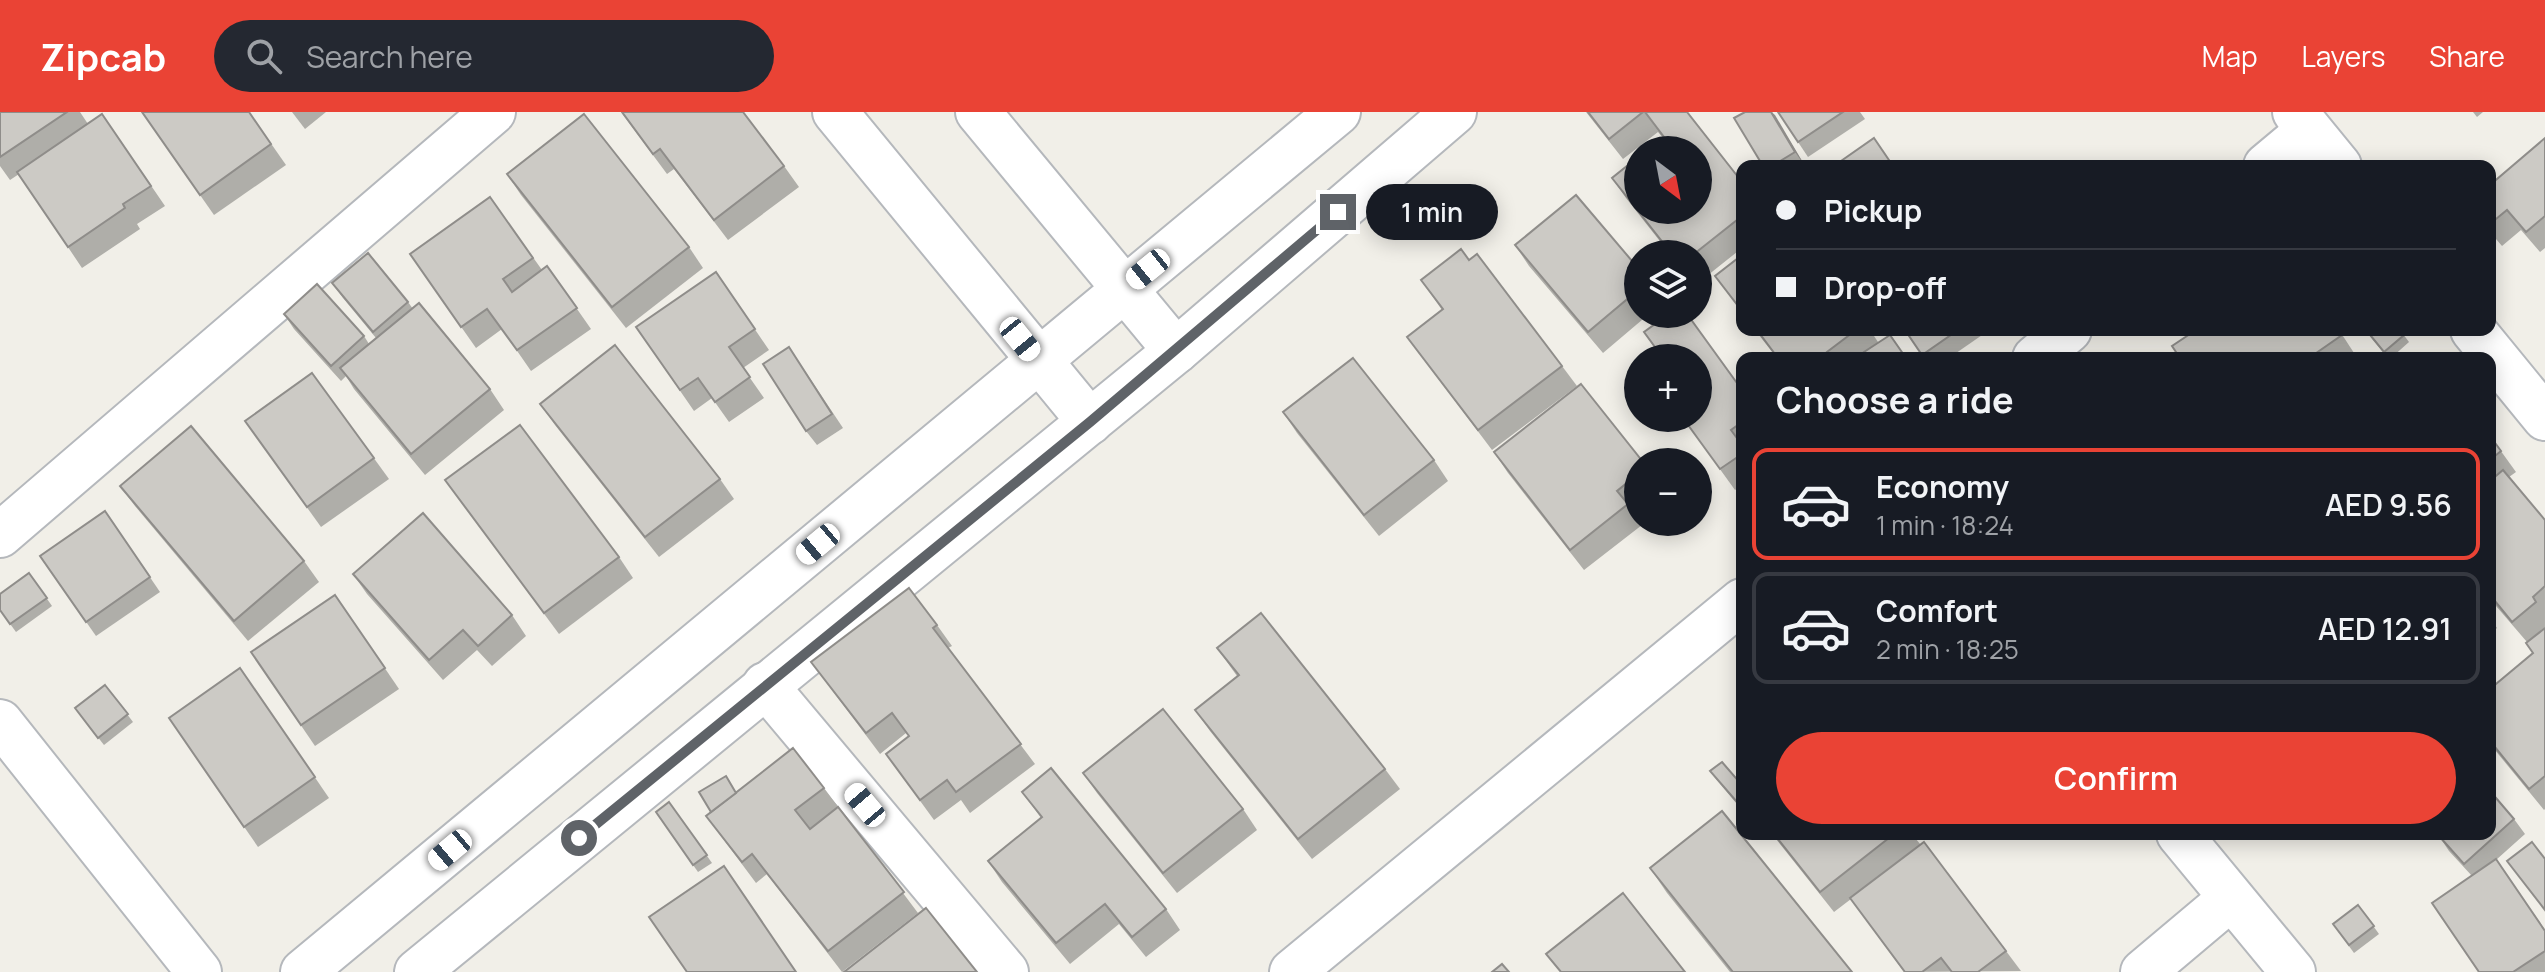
<!DOCTYPE html>
<meta charset="utf-8">
<style>
:root{--surface:#171b24;--page:#242831;--text:#f1f3f6;--muted:#9ea1a6;--line:#363941;--accent:#ea4335}
body{margin:0;font-family:Manrope,sans-serif;background:var(--page);color:var(--text);height:100vh;display:flex;flex-direction:column;font-size:30px;white-space:nowrap}
*{box-sizing:border-box;margin:0}
p{font-size:26px;color:var(--muted)}
.icon{flex:none;width:44px;height:44px;fill:none;stroke:currentColor;stroke-width:2;stroke-linecap:round;stroke-linejoin:round}
.map{position:relative;flex:1;overflow:hidden}
.drawer{position:absolute;left:1736px;top:240px;width:760px;height:488px;display:flex;flex-direction:column;background:var(--surface);border-radius:16px;box-shadow:0 4px 20px #0003}
.drawer>*{flex:none}
.top-card{position:absolute;left:1736px;top:48px;width:760px;height:176px;border-radius:16px;box-shadow:0 4px 20px #0003;display:grid;align-content:center;height:176px;padding:0 40px;background:var(--surface)}
.needle{width:52px;rotate:148deg}
.controls{position:absolute;left:1624px;top:24px;display:grid;gap:16px}
.controls a{display:grid;place-items:center;width:88px;height:88px;border-radius:50%;background:var(--surface);box-shadow:0 4px 20px #0003;font-size:40px}
.end{position:absolute;width:36px;height:36px;margin:-18px;border:10px solid #5f6368;background:#fff;box-shadow:0 0 0 4px #fff}
.from{border-radius:50%}
.bubble{position:absolute;height:56px;border-radius:28px;background:var(--surface);box-shadow:0 4px 20px #0003;font-size:26px;font-weight:600;line-height:56px;text-align:center}
.car{position:absolute;width:24px;height:48px;margin:-24px -12px;border-radius:10px;box-shadow:0 0 6px 2px #0007;background:linear-gradient(#fff 24%,#345 0 40%,#fff 0 76%,#345 0 86%,#fff 0)}
.top-card b{display:flex;align-items:center;gap:28px;height:76px;font-size:30px}
.top-card b+b{border-top:2px solid var(--line)}
.top-card i{width:20px;height:20px;background:var(--text)}
ul{padding:0;list-style:none}
li{display:flex;align-items:center;gap:24px;height:112px;margin:0 16px 12px;padding:0 24px;border:4px solid var(--line);border-radius:16px}
li div{flex:1}
li b{display:block;font-size:30px}
li em{font-style:normal;font-weight:600}
li.selected{border-color:var(--accent)}
li>.icon{width:72px;height:72px;stroke-width:1.5}
h2{padding:0 40px;font-size:36px;line-height:96px}
.button{display:flex;gap:16px;margin-top:auto;padding:16px 40px}
.button a{flex:1;height:92px;border-radius:48px;background:var(--accent);color:#fff;font-size:32px;font-weight:600;line-height:92px;text-align:center}
header{display:flex;align-items:center;gap:48px;box-sizing:border-box;height:112px;padding:0 40px;background:var(--accent);color:#fff}
header strong{font-size:38px}
nav{display:flex;gap:44px;margin-inline-start:auto;font-size:28px}
.search{width:560px;height:72px;background:var(--page);display:flex;align-items:center;gap:20px;box-sizing:border-box;padding:0 28px;border-radius:44px;color:var(--muted);font-size:30px}
.map>svg:first-child{display:block}
.lines{fill:none;stroke-linecap:round;stroke-linejoin:round}
.minor-casing{stroke:#b5b8bc;stroke-width:48}
.tertiary-casing{stroke:#b5b8bc;stroke-width:48}
.minor{stroke:#fff;stroke-width:44}
.tertiary{stroke:#fff;stroke-width:44}
.wall{fill:#afaea9}
.shaded-wall{fill:#8f8d8a}
.building{fill:#cccac5;stroke:#8f8d8a;stroke-width:2}
.route{stroke:#5f6368;stroke-width:10}
</style>
<header>
<strong>Zipcab</strong>
<div class="search"><svg class="icon" aria-label="search" viewBox="0 0 24 24"><circle cx="10" cy="10" r="6"/><path d="M15 15l6 6"/></svg>Search here</div>
<nav><a>Map</a><a>Layers</a><a>Share</a></nav>
</header>
<div class="map">
<svg width="2545" height="860" viewBox="0 0 2545 860">
<rect width="100%" height="100%" fill="#f1efe8"/>
<g class="lines">
<defs>
<g id="minor">
<polyline points="2295,0 2339,54"/>
<polyline points="2266,54 2309,18"/>
<polyline points="2473,218 2545,306"/>
<polyline points="2035,246 2069,218"/>
<polyline points="0,423 493,0"/>
<polyline points="765,573 1006,860"/>
<polyline points="0,610 199,860"/>
<polyline points="2179,722 2293,860"/>
<polyline points="1292,860 1742,489"/>
<polyline points="2143,860 2231,786"/>
</g>
<g id="tertiary">
<polyline points="835,0 1090,310"/>
<polyline points="978,0 1176,239"/>
<polyline points="303,860 1338,0"/>
<polyline points="417,860 1176,239 1454,0"/>
</g>
</defs>
<use href="#minor" class="minor-casing"/>
<use href="#tertiary" class="tertiary-casing"/>
<use href="#minor" class="minor"/>
<use href="#tertiary" class="tertiary"/>
</g>
<g class="wall">
<polygon points="0,0 80,0 88,12 102,2 165,94 137,112 140,117 82,156 19,62 10,68 0,54"/>
<polygon points="142,0 249,0 286,53 214,103"/>
<polygon points="292,0 326,0 305,17"/>
<polygon points="621,0 784,54 799,75 728,128 674,57 667,62"/>
<polygon points="1586,0 1687,0 1742,70 1742,136 1698,171 1698,142 1670,142 1626,86 1612,66 1663,26 1658,20 1623,47"/>
<polygon points="1772,0 1805,54 1763,54"/>
<polygon points="1778,0 1860,0 1865,7 1808,45"/>
<polygon points="2473,0 2483,0 2477,5"/>
<polygon points="2545,26 2545,136 2540,140 2521,118 2502,134 2490,120 2490,73"/>
<polygon points="507,62 689,135 703,156 626,216 521,83"/>
<polygon points="490,85 542,158 547,154 591,217 531,259 502,217 476,236 410,142"/>
<polygon points="1515,133 1638,156 1638,202 1649,202 1603,241 1529,154"/>
<polygon points="1469,148 1562,254 1577,274 1492,338 1407,225 1442,198 1421,168"/>
<polygon points="716,160 769,238 743,256 764,286 729,310 712,286 694,299 636,215"/>
<polygon points="332,171 408,190 413,197 490,277 504,298 425,363 354,277 346,264 341,269 294,217 284,202 364,224 369,232 376,226 343,186"/>
<polygon points="1669,202 1687,202 1742,278 1742,373 1735,378 1683,306 1698,306 1698,246 1662,246 1644,220"/>
<polygon points="1755,218 1870,218 1878,230 1860,246 1777,246"/>
<polygon points="1905,218 1983,218 1985,221 1949,246 1924,246"/>
<polygon points="2339,218 2356,244 2353,246 2180,246"/>
<polygon points="2365,218 2400,218 2409,230 2391,246 2388,246"/>
<polygon points="799,250 843,316 817,333 806,319"/>
<polygon points="312,261 389,367 321,415 245,309"/>
<polygon points="540,292 720,367 734,387 659,445 555,313"/>
<polygon points="1283,300 1434,348 1448,369 1379,424 1297,321"/>
<polygon points="2490,324 2516,360 2509,365 2545,408 2545,515 2527,530 2490,487"/>
<polygon points="1494,340 1638,350 1638,394 1632,399 1638,407 1638,410 1640,410 1642,413 1584,458 1508,361"/>
<polygon points="445,368 619,445 633,466 559,522"/>
<polygon points="120,374 304,449 319,470 248,529 135,394"/>
<polygon points="105,399 160,480 96,524 40,444"/>
<polygon points="29,461 52,494 16,520 0,498"/>
<polygon points="353,462 512,503 526,524 492,554 477,538 443,568 367,482"/>
<polygon points="335,483 399,577 315,634 251,540"/>
<polygon points="2490,506 2497,516 2490,522"/>
<polygon points="937,513 952,534 948,536 1035,652 970,701 961,688 934,708 886,642 909,625 906,621 880,642 811,550"/>
<polygon points="2545,516 2545,697 2544,698 2490,632 2490,577 2533,542"/>
<polygon points="1217,536 1385,657 1400,677 1312,747 1210,619 1195,598 1237,564"/>
<polygon points="240,556 329,686 258,735 169,606"/>
<polygon points="105,573 133,610 104,633 75,596"/>
<polygon points="1710,659 1742,673 1742,698 1716,667"/>
<polygon points="1083,661 1243,697 1257,718 1177,781 1097,681"/>
<polygon points="824,676 918,801 842,860 767,762 756,771 706,704 737,680"/>
<polygon points="1022,680 1166,797 1180,818 1146,845 1119,812 1070,852 1002,770 988,749 1041,706"/>
<polygon points="669,690 712,751 698,760 656,700"/>
<polygon points="2514,707 2525,722 2496,748 2545,818 2545,860 2479,860 2472,764 2449,739 2439,724"/>
<polygon points="1772,722 1912,722 2006,839 2021,859 1904,860 1851,787 1834,800"/>
<polygon points="1650,756 1852,860 1730,860 1667,781"/>
<polygon points="2358,793 2379,822 2354,841 2333,812"/>
</g>
<polygon class="shaded-wall" points="1771,0 1775,3 1805,54 1795,40"/>
<g class="building">
<polygon points="0,0 67,0 0,45"/>
<polygon points="142,0 249,0 271,32 200,83"/>
<polygon points="622,0 743,0 784,54 714,108 660,37 653,42"/>
<polygon points="1588,0 1643,0 1609,27"/>
<polygon points="1645,0 1687,0 1742,70 1742,104 1694,142 1672,142 1612,66 1638,45 1638,98 1698,98 1698,38 1647,38 1664,25"/>
<polygon points="1745,0 1771,0 1795,40 1772,54 1763,54 1734,6"/>
<polygon points="1778,0 1843,0 1798,30"/>
<polygon points="102,2 151,74 123,92 125,96 68,135 17,60"/>
<polygon points="584,2 689,135 612,195 507,62"/>
<polygon points="1874,26 1893,54 1844,54 1841,49"/>
<polygon points="2545,26 2545,104 2526,120 2507,98 2490,112 2490,73"/>
<polygon points="1576,83 1638,156 1638,178 1588,220 1515,133"/>
<polygon points="490,85 533,146 503,167 512,180 547,154 577,196 517,238 487,197 461,215 410,142"/>
<polygon points="1461,137 1469,148 1477,142 1562,254 1478,318 1407,225 1443,197 1421,168"/>
<polygon points="368,141 408,190 373,220 332,171"/>
<polygon points="1742,143 1742,199 1715,164"/>
<polygon points="716,160 755,217 729,235 750,265 715,290 698,266 680,278 636,215"/>
<polygon points="317,172 364,224 331,254 284,202"/>
<polygon points="419,191 490,277 411,342 340,256"/>
<polygon points="1669,202 1687,202 1742,278 1742,310 1731,318 1742,333 1742,342 1720,357 1683,306 1698,306 1698,246 1663,246 1644,220"/>
<polygon points="1757,218 1856,218 1827,240 1831,246 1778,246"/>
<polygon points="1905,218 1958,218 1922,243"/>
<polygon points="2196,218 2338,218 2342,223 2309,246 2180,246 2172,234"/>
<polygon points="2366,218 2400,218 2404,223 2384,240"/>
<polygon points="1890,223 1906,246 1868,246 1864,240"/>
<polygon points="615,233 720,367 645,425 540,292"/>
<polygon points="789,235 832,302 806,319 763,252"/>
<polygon points="1353,246 1434,348 1364,403 1283,300"/>
<polygon points="312,261 374,346 307,395 245,309"/>
<polygon points="1581,272 1643,350 1638,350 1638,362 1617,379 1628,392 1570,438 1494,340"/>
<polygon points="520,313 619,445 544,501 445,368"/>
<polygon points="191,314 304,449 234,509 120,374"/>
<polygon points="2490,324 2501,339 2490,348"/>
<polygon points="2503,358 2545,408 2545,474 2533,485 2536,490 2512,510 2490,483 2490,369"/>
<polygon points="105,399 150,465 86,510 40,444"/>
<polygon points="423,401 512,503 478,534 463,518 429,548 353,462"/>
<polygon points="29,461 47,486 10,512 0,498 0,482"/>
<polygon points="909,476 937,513 933,516 1021,632 956,680 947,668 920,688 886,642 909,624 892,601 866,621 811,550"/>
<polygon points="335,483 385,556 301,613 251,540"/>
<polygon points="1261,501 1385,657 1298,727 1195,598 1239,563 1217,536"/>
<polygon points="2545,516 2545,664 2529,677 2490,629 2490,577 2533,541 2526,531"/>
<polygon points="240,556 315,665 244,715 169,606"/>
<polygon points="105,573 128,602 98,626 75,596"/>
<polygon points="1163,597 1243,697 1163,761 1083,661"/>
<polygon points="793,636 824,676 795,698 810,717 838,695 904,780 828,839 752,742 742,750 706,704"/>
<polygon points="1722,650 1742,673 1742,685 1737,690 1710,659"/>
<polygon points="1051,656 1166,797 1132,825 1105,792 1056,831 988,749 1042,705 1022,680"/>
<polygon points="726,664 736,681 711,700 699,680"/>
<polygon points="2490,679 2514,707 2464,752 2439,724 2441,722 2490,722"/>
<polygon points="669,690 707,743 693,753 656,700"/>
<polygon points="1722,699 1852,860 1733,860 1650,756"/>
<polygon points="1774,722 1894,722 1820,780"/>
<polygon points="1924,730 2006,839 1978,860 1952,860 1941,846 1922,860 1905,860 1850,786"/>
<polygon points="2532,730 2545,747 2545,798 2507,749"/>
<polygon points="2496,747 2545,819 2545,839 2513,860 2479,860 2432,791"/>
<polygon points="724,754 796,860 687,860 649,805"/>
<polygon points="1623,781 1685,860 1561,860 1546,842"/>
<polygon points="2358,793 2374,814 2349,833 2333,812"/>
<polygon points="926,796 977,860 844,860"/>
<polygon points="1502,852 1509,860 1492,860"/>
</g>
<g class="lines">
<polyline class="route" points="579,726 1090,310 1338,100"/>
</g>
</svg>
<div class="controls">
<a><svg class="needle" viewBox="-14 -14 28 28"><path d="M0-13l5 13h-10z" fill="#e53935"/><path d="M0 13l5-13h-10z" fill="#9ea1a6"/></svg></a>
<a><svg class="icon" aria-label="layers" viewBox="0 0 24 24"><path d="M12 4l9 5-9 5-9-5zM3 14l9 5 9-5"/></svg></a>
<a>+</a>
<a>−</a>
</div>
<i class="end from" style="left:579px;top:726px"></i>
<i class="end" style="left:1338px;top:100px"></i>
<div class="bubble" style="left:1366px;top:72px;width:132px">1 min</div>
<i class="car" style="left:1148px;top:157px;rotate:231deg"></i>
<i class="car" style="left:1020px;top:227px;rotate:141deg"></i>
<i class="car" style="left:818px;top:432px;rotate:230deg"></i>
<i class="car" style="left:865px;top:693px;rotate:320deg"></i>
<i class="car" style="left:450px;top:738px;rotate:230deg"></i>
<div class="top-card">
<b><i class="from"></i>Pickup</b>
<b><i></i>Drop-off</b>
</div>
<section class="drawer">
<h2>Choose a ride</h2>
<ul>
<li class="selected"><svg class="icon" aria-label="car" viewBox="0 0 24 24"><path d="M5 17H2v-5l4-1 3-4h7l3 4 3 1v5h-3M9 17h6M6 11h13"/><circle cx="7" cy="17" r="2"/><circle cx="17" cy="17" r="2"/></svg><div><b>Economy</b><p>1 min · 18:24</p></div><em>AED 9.56</em></li>
<li><svg class="icon" aria-label="car" viewBox="0 0 24 24"><path d="M5 17H2v-5l4-1 3-4h7l3 4 3 1v5h-3M9 17h6M6 11h13"/><circle cx="7" cy="17" r="2"/><circle cx="17" cy="17" r="2"/></svg><div><b>Comfort</b><p>2 min · 18:25</p></div><em>AED 12.91</em></li>
</ul>
<div class="button"><a>Confirm</a></div>
</section>
</div>
